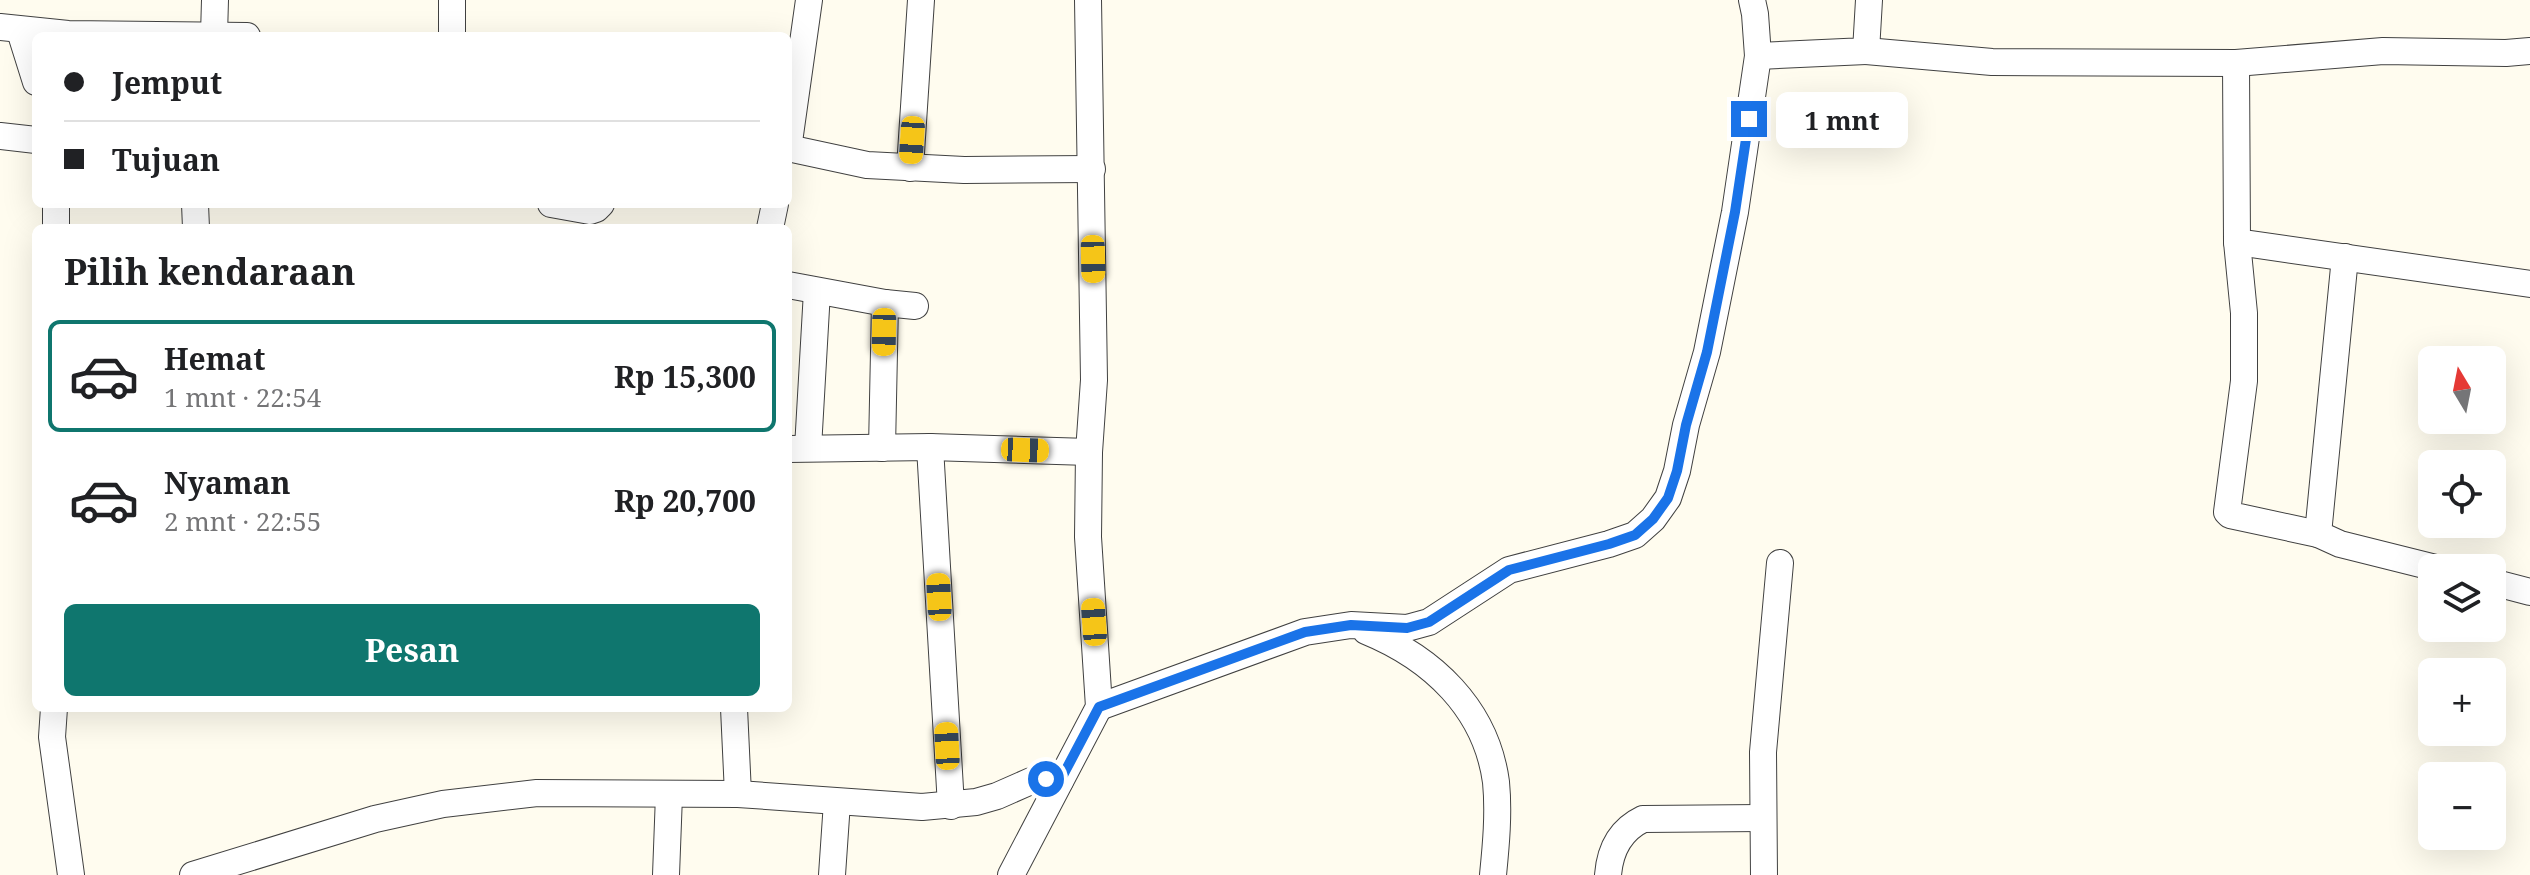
<!DOCTYPE html>
<html lang="id">
<meta charset="utf-8">
<style>
:root{--surface:#fff;--page:#f2f2f2;--text:#202124;--muted:#757577;--line:#e0e0e0;--accent:#0f766e}
body{margin:0;font-family:"Noto Serif",serif;background:var(--page);color:var(--text);height:100vh;display:flex;flex-direction:column;font-size:30px;white-space:nowrap}
*{box-sizing:border-box;margin:0}
p{font-size:26px;color:var(--muted)}
.icon{flex:none;width:44px;height:44px;fill:none;stroke:currentColor;stroke-width:2;stroke-linecap:round;stroke-linejoin:round}
.map{position:relative;flex:1;overflow:hidden}
.sheet{position:absolute;left:32px;top:224px;width:760px;height:488px;display:flex;flex-direction:column;background:var(--surface);border-radius:12px;box-shadow:0 8px 32px #0002}
.sheet>*{flex:none}
.banner{position:absolute;left:32px;top:32px;width:760px;height:176px;border-radius:12px;box-shadow:0 8px 32px #0002;display:grid;align-content:center;height:176px;padding:0 32px;background:var(--surface)}
.needle{width:52px;rotate:350deg}
.controls{position:absolute;left:2418px;top:346px;display:grid;gap:16px}
.controls a{display:grid;place-items:center;width:88px;height:88px;border-radius:12px;background:var(--surface);box-shadow:0 8px 32px #0002;font-size:40px}
.end{position:absolute;width:36px;height:36px;margin:-18px;border:10px solid #1a73e8;background:#fff;box-shadow:0 0 0 4px #fff}
.from{border-radius:50%}
.bubble{position:absolute;height:56px;border-radius:12px;background:var(--surface);box-shadow:0 8px 32px #0002;font-size:26px;font-weight:700;line-height:56px;text-align:center}
.car{position:absolute;width:24px;height:48px;margin:-24px -12px;border-radius:10px;box-shadow:0 0 6px 2px #0007;background:linear-gradient(#f5c518 24%,#345 0 40%,#f5c518 0 76%,#345 0 86%,#f5c518 0)}
.banner b{display:flex;align-items:center;gap:28px;height:76px;font-size:30px}
.banner b+b{border-top:2px solid var(--line)}
.banner i{width:20px;height:20px;background:var(--text)}
ul{padding:0;list-style:none}
li{display:flex;align-items:center;gap:24px;height:112px;margin:0 16px 12px;padding:0 16px;border:4px solid transparent;border-radius:12px}
li div{flex:1}
li b{display:block;font-size:30px}
li em{font-style:normal;font-weight:700}
li.current{border-color:var(--accent)}
li>.icon{width:72px;height:72px;stroke-width:1.5}
h2{padding:0 32px;font-size:36px;line-height:96px}
.cta{display:flex;gap:16px;margin-top:auto;padding:16px 32px}
.cta a{flex:1;height:92px;border-radius:12px;background:var(--accent);color:#fff;font-size:32px;font-weight:700;line-height:92px;text-align:center}
.map>svg:first-child{display:block}
.lines{fill:none;stroke-linecap:round;stroke-linejoin:round}
.minor-casing{stroke:#414141;stroke-width:28}
.minor{stroke:#fff;stroke-width:26}
.route{stroke:#1a73e8;stroke-width:10}
</style>
<div class="map">
<svg width="2530" height="875" viewBox="0 0 2530 875">
<rect width="100%" height="100%" fill="#fffcef"/>
<g class="lines">
<defs>
<g id="minor">
<polyline points="0,27 68,34 247,36"/>
<polyline points="20,31 36,82"/>
<polyline points="214,35 215,0"/>
<polyline points="452,36 452,0"/>
<polyline points="1866,51 1992,62 2236,63 2383,51 2506,53 2530,51"/>
<polyline points="1758,56 1866,51 1869,0"/>
<polyline points="2236,63 2237,242 2530,284"/>
<polyline points="0,136 36,140"/>
<polyline points="788,148 867,165 964,170 1092,169"/>
<polyline points="788,149 809,0"/>
<polyline points="910,168 921,0"/>
<polyline points="195,204 196,228"/>
<polyline points="551,204 590,211 596,209 601,204"/>
<polyline points="56,228 56,204"/>
<polyline points="770,228 775,204"/>
<polyline points="2237,242 2244,313 2244,381 2227,512 2230,515 2318,534"/>
<polyline points="2345,257 2318,534 2340,544 2436,568"/>
<polyline points="788,285 885,303 915,306"/>
<polyline points="930,447 951,806"/>
<polyline points="808,448 817,291"/>
<polyline points="882,448 885,303"/>
<polyline points="788,449 930,447 1089,452"/>
<polyline points="2492,582 2530,592"/>
<path d="M 1366,631 C 1432,658 1486,708 1496,782 C 1499,813 1496,845 1493,875"/>
<polyline points="1099,707 1305,632 1351,625 1407,628 1429,622 1509,570 1609,544 1635,535 1653,519 1668,498 1677,471 1686,425 1707,352 1735,212 1758,56 1755,14 1752,0"/>
<polyline points="54,708 52,737 71,875"/>
<polyline points="734,708 738,794"/>
<polyline points="193,875 375,819 443,804 537,793 738,794 922,807 976,802 997,796 1031,781 1060,781"/>
<polyline points="666,875 669,795"/>
<polyline points="832,875 837,802"/>
<polyline points="1011,875 1099,707 1088,537 1089,452 1094,380 1088,0"/>
<path d="M 1608,875 C 1610,850 1620,830 1643,819 L 1762,818"/>
<polyline points="1764,875 1763,752 1780,563"/>
</g>
</defs>
<use href="#minor" class="minor-casing"/>
<use href="#minor" class="minor"/>
</g>
<g class="lines">
<polyline class="route" points="1046,779 1060,781 1099,707 1305,632 1351,625 1407,628 1429,622 1509,570 1609,544 1635,535 1653,519 1668,498 1677,471 1686,425 1707,352 1735,212 1749,119"/>
</g>
</svg>
<div class="controls">
<a><svg class="needle" viewBox="-14 -14 28 28"><path d="M0-13l5 13h-10z" fill="#e53935"/><path d="M0 13l5-13h-10z" fill="#757577"/></svg></a>
<a><svg class="icon" aria-label="locate" viewBox="0 0 24 24"><circle cx="12" cy="12" r="6"/><path d="M12 2v4M12 18v4M2 12h4M18 12h4"/></svg></a>
<a><svg class="icon" aria-label="layers" viewBox="0 0 24 24"><path d="M12 4l9 5-9 5-9-5zM3 14l9 5 9-5"/></svg></a>
<a>+</a>
<a>−</a>
</div>
<i class="end from" style="left:1046px;top:779px"></i>
<i class="end" style="left:1749px;top:119px"></i>
<div class="bubble" style="left:1776px;top:92px;width:132px">1 mnt</div>
<i class="car" style="left:912px;top:140px;rotate:184deg"></i>
<i class="car" style="left:1093px;top:259px;rotate:179deg"></i>
<i class="car" style="left:884px;top:332px;rotate:181deg"></i>
<i class="car" style="left:1025px;top:450px;rotate:92deg"></i>
<i class="car" style="left:939px;top:597px;rotate:357deg"></i>
<i class="car" style="left:1094px;top:622px;rotate:356deg"></i>
<i class="car" style="left:947px;top:746px;rotate:357deg"></i>
<div class="banner">
<b><i class="from"></i>Jemput</b>
<b><i></i>Tujuan</b>
</div>
<section class="sheet">
<h2>Pilih kendaraan</h2>
<ul>
<li class="current"><svg class="icon" aria-label="car" viewBox="0 0 24 24"><path d="M5 17H2v-5l4-1 3-4h7l3 4 3 1v5h-3M9 17h6M6 11h13"/><circle cx="7" cy="17" r="2"/><circle cx="17" cy="17" r="2"/></svg><div><b>Hemat</b><p>1 mnt · 22:54</p></div><em>Rp 15,300</em></li>
<li><svg class="icon" aria-label="car" viewBox="0 0 24 24"><path d="M5 17H2v-5l4-1 3-4h7l3 4 3 1v5h-3M9 17h6M6 11h13"/><circle cx="7" cy="17" r="2"/><circle cx="17" cy="17" r="2"/></svg><div><b>Nyaman</b><p>2 mnt · 22:55</p></div><em>Rp 20,700</em></li>
</ul>
<div class="cta"><a>Pesan</a></div>
</section>
</div>
